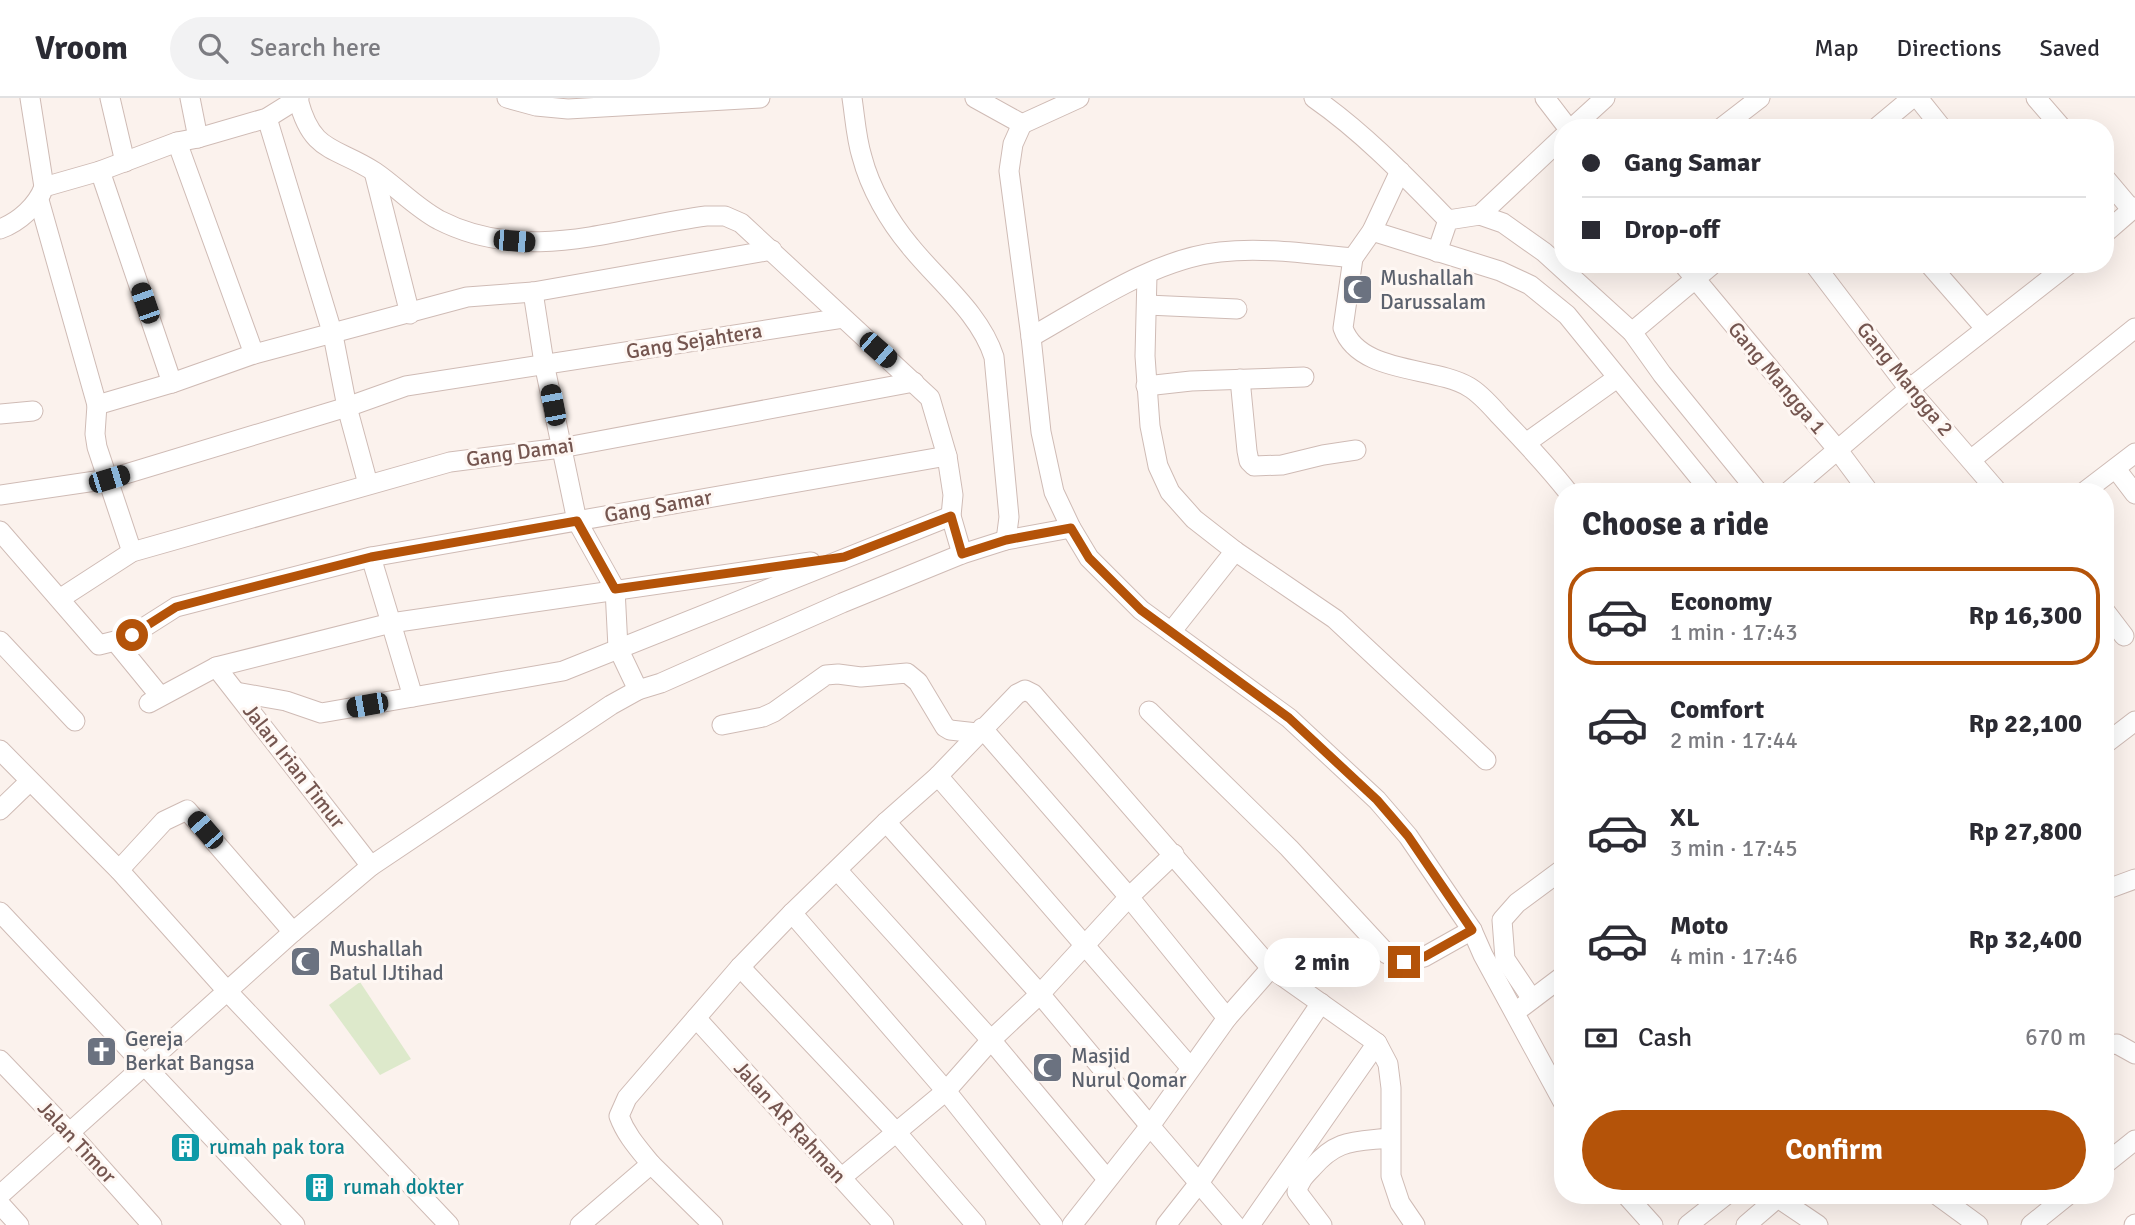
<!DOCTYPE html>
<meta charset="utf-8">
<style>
:root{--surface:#fff;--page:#f2f2f3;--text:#2b2b33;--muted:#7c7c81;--line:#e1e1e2;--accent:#b45309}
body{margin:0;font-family:Signika,sans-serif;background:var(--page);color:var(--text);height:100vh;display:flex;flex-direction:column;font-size:26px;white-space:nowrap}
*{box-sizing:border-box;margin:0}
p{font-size:23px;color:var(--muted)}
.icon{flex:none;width:38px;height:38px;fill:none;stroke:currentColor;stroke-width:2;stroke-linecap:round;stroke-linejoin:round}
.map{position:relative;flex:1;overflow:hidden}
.details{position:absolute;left:1554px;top:385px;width:560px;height:721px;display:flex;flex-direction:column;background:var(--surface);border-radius:28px;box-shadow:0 7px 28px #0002}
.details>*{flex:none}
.guide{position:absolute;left:1554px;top:21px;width:560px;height:154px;border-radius:28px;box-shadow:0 7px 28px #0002;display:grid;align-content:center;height:154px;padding:0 28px;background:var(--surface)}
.end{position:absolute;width:32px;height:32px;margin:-16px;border:9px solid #b45309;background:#fff;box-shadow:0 0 0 4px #fff}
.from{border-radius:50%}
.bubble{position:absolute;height:49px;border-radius:24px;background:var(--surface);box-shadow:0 7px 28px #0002;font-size:23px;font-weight:700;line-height:49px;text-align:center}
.car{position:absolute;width:21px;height:42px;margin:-21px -10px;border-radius:9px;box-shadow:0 0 5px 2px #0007;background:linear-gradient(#222 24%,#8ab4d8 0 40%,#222 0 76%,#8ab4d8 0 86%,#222 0)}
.guide b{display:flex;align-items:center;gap:24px;height:66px;font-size:26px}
.guide b+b{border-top:2px solid var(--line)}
.guide i{width:18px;height:18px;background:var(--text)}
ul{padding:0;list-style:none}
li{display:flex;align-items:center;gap:21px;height:98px;margin:0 14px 10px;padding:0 14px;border:4px solid transparent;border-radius:28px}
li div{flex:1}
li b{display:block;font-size:26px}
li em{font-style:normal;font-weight:700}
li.active{border-color:var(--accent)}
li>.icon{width:63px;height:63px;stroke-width:1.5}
h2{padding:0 28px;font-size:32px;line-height:84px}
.pay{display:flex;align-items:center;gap:18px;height:77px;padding:0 28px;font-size:26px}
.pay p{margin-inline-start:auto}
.primary-button{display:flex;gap:14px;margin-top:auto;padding:14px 28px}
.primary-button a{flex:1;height:80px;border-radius:42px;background:var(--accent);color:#fff;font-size:28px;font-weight:700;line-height:80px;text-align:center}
header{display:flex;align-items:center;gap:42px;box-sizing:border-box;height:98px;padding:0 35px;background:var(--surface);border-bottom:2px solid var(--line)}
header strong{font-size:33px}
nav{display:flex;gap:38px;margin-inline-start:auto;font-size:24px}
.search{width:490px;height:63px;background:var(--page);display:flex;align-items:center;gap:18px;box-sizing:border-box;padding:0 24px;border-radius:38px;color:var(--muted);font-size:26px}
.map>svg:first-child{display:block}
.green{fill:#dde9cb}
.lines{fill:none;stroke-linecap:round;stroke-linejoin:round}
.street-casing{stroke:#cfbbb5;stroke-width:21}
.street{stroke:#fff;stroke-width:19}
.route{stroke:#b45309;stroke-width:9}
.labels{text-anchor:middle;stroke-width:6;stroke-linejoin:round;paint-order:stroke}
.worship-label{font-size:21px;fill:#5b616d;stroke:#fef7f3;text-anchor:start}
.street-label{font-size:21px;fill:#755650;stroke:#fef7f3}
.culture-label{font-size:21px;fill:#0d838f;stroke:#fef7f3;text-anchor:start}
</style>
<header>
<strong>Vroom</strong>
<div class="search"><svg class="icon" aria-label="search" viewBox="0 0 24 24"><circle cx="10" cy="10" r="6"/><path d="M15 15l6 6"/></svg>Search here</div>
<nav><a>Map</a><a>Directions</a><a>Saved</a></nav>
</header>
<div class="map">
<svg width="2135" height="1127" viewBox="0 0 2135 1127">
<rect width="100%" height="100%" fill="#fbf2ed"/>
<polygon class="green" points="360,884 411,961 380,977 329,907"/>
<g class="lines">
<defs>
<g id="street">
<polyline points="30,0 44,89"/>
<polyline points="110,0 125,64"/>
<polyline points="190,0 198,40"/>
<polyline points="507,0 536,8 568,11 760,0"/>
<path d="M 852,0 C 855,19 856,40 862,59 C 870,90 889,123 910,148 C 938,183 980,215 994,259 L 1009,419 L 1006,442"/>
<polyline points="975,0 1022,26 1079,0"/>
<path d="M 1314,0 C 1363,34 1406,79 1448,122"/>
<polyline points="1545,0 1568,30"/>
<polyline points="1918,0 1942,30"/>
<polyline points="2036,0 2062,30"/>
<path d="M 298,1 C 312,56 335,48 375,74 C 397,89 415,109 439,122 C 527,167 615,130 706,118 L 725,118 L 741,125 L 930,300 L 947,358 L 953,397 L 951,418 L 962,456"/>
<polyline points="267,20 333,237 347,309 368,386"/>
<polyline points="1022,26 1013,46 1009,73 1031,239 1041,334 1054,394 1071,430 1089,460 1141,512 1289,620 1377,702 1408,738 1472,832 1483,857 1563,1004"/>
<polyline points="1572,30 1605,0"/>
<polyline points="1721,30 1760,0"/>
<polyline points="1876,30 1912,0"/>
<polyline points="177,44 254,256"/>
<polyline points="100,73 172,285"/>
<polyline points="374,74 410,216"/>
<polyline points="2105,80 2132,112"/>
<polyline points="39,102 97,307"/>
<polyline points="1480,117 1503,125 1544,154 1632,234 1662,276 1758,394"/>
<path d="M 0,131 C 19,124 37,108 44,89 L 100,73 L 177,44 L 198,40 L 267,20 L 299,0"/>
<polyline points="1372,133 1500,173 1530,187 1567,217 1711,394"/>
<polyline points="2105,135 2135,109"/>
<polyline points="1437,154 1448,122 1480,117 1563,39"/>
<path d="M 1353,160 L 1343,230 C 1359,276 1434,268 1469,289 C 1481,296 1491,308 1500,318 C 1524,343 1547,367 1568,394"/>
<polyline points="1683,166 1837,351 1869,394"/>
<polyline points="1814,166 1909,291 1998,394"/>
<polyline points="1929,166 1985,230"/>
<polyline points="1147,177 1145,258 1150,328 1158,368 1170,394 1194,421 1235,453 1335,521 1486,662"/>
<polyline points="533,194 544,265 577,423 615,491 618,550 638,592"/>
<polyline points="1147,207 1237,211"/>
<polyline points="1632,234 1713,166"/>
<path d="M 1031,239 C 1088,207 1154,161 1220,154 C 1264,149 1309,156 1353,160 L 1372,133 L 1400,73"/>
<polyline points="1240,281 1247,353 1249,363 1254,368 1282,367 1323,357 1356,352"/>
<polyline points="1146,288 1191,283 1304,279"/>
<polyline points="0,316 33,313"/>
<polyline points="1526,345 1617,280"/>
<polyline points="1972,361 2135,230"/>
<polyline points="2116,371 2135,396"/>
<polyline points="1788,394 1909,291 2069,166"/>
<polyline points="2084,394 2135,355"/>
<polyline points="0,397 109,381 347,309 406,288 843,220"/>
<polyline points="0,433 99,547 115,543 160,598"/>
<polyline points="132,454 97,349 95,336 97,307 172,285 254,256 467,199 533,194 772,152"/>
<polyline points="61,500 132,454 450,364 561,350 914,284"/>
<polyline points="2105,513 2124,538"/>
<polyline points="1171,534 1235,453"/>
<polyline points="132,537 176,509 371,459 947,358"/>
<polyline points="0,543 75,623"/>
<polyline points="216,569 371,768"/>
<polyline points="236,594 286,603 321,615 563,573 951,418"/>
<polyline points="413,599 391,525 811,464"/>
<polyline points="149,605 216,569 391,525 371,459"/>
<polyline points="1149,613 1289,750 1387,856 1404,864 1424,859 1472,832"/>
<polyline points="722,627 763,619 774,614 826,577 838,576 861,579 907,575 918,584 945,629 950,632 977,635"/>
<polyline points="982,630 1129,799 1227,920"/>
<polyline points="2105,646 2135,623"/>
<polyline points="0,652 119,772 228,894 449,1127"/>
<polyline points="938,678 1190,969"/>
<polyline points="0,712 30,683"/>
<polyline points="886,724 1040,896 1150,1028 1227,920 1271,870"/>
<polyline points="119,772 164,723 187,712 293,834"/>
<polyline points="837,772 991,942 1107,1081"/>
<polyline points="2105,792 2135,781"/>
<polyline points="0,814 295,1127"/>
<polyline points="792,815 946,993 1053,1127"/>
<polyline points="740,869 897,1035 976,1127"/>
<polyline points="1532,901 1505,861 1502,822 1517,805 1563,771"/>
<polyline points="1522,909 1563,878"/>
<polyline points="696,920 884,1127"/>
<polyline points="2105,947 2117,946 2135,956"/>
<polyline points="0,962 71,1036 152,1127"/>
<polyline points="651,1066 713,1127"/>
<polyline points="2105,1066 2135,1042"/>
<polyline points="841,1080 946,993 991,942 1040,896 1129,799 1174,756"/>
<polyline points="0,1097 293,834 371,768 611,607 638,592 661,585 842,505 962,456 1006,442 1071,430"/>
<polyline points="1626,1097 1653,1127"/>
<polyline points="1937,1097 1978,1127"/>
<polyline points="1778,1100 1818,1127"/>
<polyline points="0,1106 19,1127"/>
<path d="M 580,1127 L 651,1066 C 638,1050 626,1037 619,1018 L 627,1000 L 740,869 L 792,815 L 886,724 L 938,678 L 1017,596 L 1025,592 L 1033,596 L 1271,870 L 1377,945 L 1388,966 L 1391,990 L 1391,1078 L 1400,1105 L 1415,1127"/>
<polyline points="1072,1127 1150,1028 1235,1127"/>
<polyline points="1166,1127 1199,1085 1321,905"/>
<polyline points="1250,1127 1377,945"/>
<path d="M 1322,1127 L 1297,1094 C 1299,1083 1305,1077 1312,1070 C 1337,1041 1353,1044 1389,1040"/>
<polyline points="1688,1127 1726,1097"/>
<polyline points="1746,1127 1781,1097"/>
<polyline points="2031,1127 2068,1097"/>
<polyline points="2134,1127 2135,1126"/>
</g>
</defs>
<use href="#street" class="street-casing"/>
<use href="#street" class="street"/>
</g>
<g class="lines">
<polyline class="route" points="132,537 176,509 225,496 371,459 577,423 615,491 844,459 951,418 962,456 1006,442 1071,430 1089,460 1141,512 1289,620 1377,702 1408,738 1472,832 1424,859 1404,864"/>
</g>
<defs>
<symbol id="mosque-square" viewBox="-11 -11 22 22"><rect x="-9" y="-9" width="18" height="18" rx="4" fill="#6b7280" stroke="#fef7f3"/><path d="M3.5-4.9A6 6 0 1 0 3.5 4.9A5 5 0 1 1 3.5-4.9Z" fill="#fff"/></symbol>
<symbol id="church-square" viewBox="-11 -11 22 22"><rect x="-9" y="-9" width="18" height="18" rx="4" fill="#6b7280" stroke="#fef7f3"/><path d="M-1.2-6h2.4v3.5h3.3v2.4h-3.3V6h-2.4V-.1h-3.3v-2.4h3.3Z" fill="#fff"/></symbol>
<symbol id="building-square" viewBox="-11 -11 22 22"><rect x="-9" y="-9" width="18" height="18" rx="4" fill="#0f9aa8" stroke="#fef7f3"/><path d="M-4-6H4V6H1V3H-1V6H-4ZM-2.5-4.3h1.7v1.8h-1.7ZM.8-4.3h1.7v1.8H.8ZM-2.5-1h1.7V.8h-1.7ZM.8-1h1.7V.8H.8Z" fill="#fff"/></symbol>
</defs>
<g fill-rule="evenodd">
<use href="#mosque-square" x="1340" y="174" width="35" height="35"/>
<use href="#mosque-square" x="288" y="846" width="35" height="35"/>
<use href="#church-square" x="84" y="936" width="35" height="35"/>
<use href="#mosque-square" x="1030" y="952" width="35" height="35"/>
<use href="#building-square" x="168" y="1032" width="35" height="35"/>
<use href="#building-square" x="302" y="1072" width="35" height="35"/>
</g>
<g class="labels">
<g class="worship-label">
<text x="1380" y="187">Mushallah<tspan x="1380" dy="24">Darussalam</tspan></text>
<text x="329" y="858">Mushallah<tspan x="329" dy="24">Batul IJtihad</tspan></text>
<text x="125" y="948">Gereja<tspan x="125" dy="24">Berkat Bangsa</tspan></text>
<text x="1071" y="965">Masjid<tspan x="1071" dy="24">Nurul Qomar</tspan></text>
</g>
<g class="street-label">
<text transform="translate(694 243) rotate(-9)" y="7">Gang Sejahtera</text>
<text transform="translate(1777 280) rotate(50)" y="7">Gang Mangga 1</text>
<text transform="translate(1905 281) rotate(51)" y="7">Gang Mangga 2</text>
<text transform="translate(520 354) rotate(-8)" y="7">Gang Damai</text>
<text transform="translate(658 408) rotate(-10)" y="7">Gang Samar</text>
<text transform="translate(294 668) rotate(52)" y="7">Jalan Irian Timur</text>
<text transform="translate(790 1024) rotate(48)" y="7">Jalan AR Rahman</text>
<text transform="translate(77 1044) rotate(47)" y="7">Jalan Timor</text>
</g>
<g class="culture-label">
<text x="209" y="1056">rumah pak tora</text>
<text x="343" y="1096">rumah dokter</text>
</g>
</g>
</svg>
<i class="end from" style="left:132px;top:537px"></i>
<i class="end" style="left:1404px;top:864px"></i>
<div class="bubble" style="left:1264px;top:840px;width:116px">2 min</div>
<i class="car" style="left:514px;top:143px;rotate:95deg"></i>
<i class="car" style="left:145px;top:205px;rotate:341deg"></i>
<i class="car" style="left:878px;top:252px;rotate:131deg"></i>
<i class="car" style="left:553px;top:307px;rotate:349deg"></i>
<i class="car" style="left:109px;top:381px;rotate:73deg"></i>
<i class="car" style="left:367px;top:607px;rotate:260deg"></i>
<i class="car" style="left:205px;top:732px;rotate:319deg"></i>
<div class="guide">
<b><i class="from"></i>Gang Samar</b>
<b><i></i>Drop-off</b>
</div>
<section class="details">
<h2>Choose a ride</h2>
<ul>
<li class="active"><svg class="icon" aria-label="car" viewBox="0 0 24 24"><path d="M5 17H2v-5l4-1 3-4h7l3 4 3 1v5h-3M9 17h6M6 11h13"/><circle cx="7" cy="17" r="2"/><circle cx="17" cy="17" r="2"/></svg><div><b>Economy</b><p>1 min · 17:43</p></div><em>Rp 16,300</em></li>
<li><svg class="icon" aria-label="car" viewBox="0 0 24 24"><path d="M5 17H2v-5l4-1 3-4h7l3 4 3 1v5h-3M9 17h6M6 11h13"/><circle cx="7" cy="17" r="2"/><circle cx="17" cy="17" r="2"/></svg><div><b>Comfort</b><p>2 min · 17:44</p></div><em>Rp 22,100</em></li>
<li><svg class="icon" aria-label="car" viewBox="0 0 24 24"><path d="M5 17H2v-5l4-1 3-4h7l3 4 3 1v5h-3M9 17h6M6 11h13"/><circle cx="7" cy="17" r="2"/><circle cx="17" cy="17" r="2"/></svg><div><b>XL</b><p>3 min · 17:45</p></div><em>Rp 27,800</em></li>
<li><svg class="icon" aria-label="car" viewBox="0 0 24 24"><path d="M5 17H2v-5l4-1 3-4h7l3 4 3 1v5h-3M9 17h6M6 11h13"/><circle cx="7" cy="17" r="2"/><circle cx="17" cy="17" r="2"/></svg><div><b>Moto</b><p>4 min · 17:46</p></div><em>Rp 32,400</em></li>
</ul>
<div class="pay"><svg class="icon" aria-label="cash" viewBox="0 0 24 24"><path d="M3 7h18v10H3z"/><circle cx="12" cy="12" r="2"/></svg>Cash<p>670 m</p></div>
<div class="primary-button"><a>Confirm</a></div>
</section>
</div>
